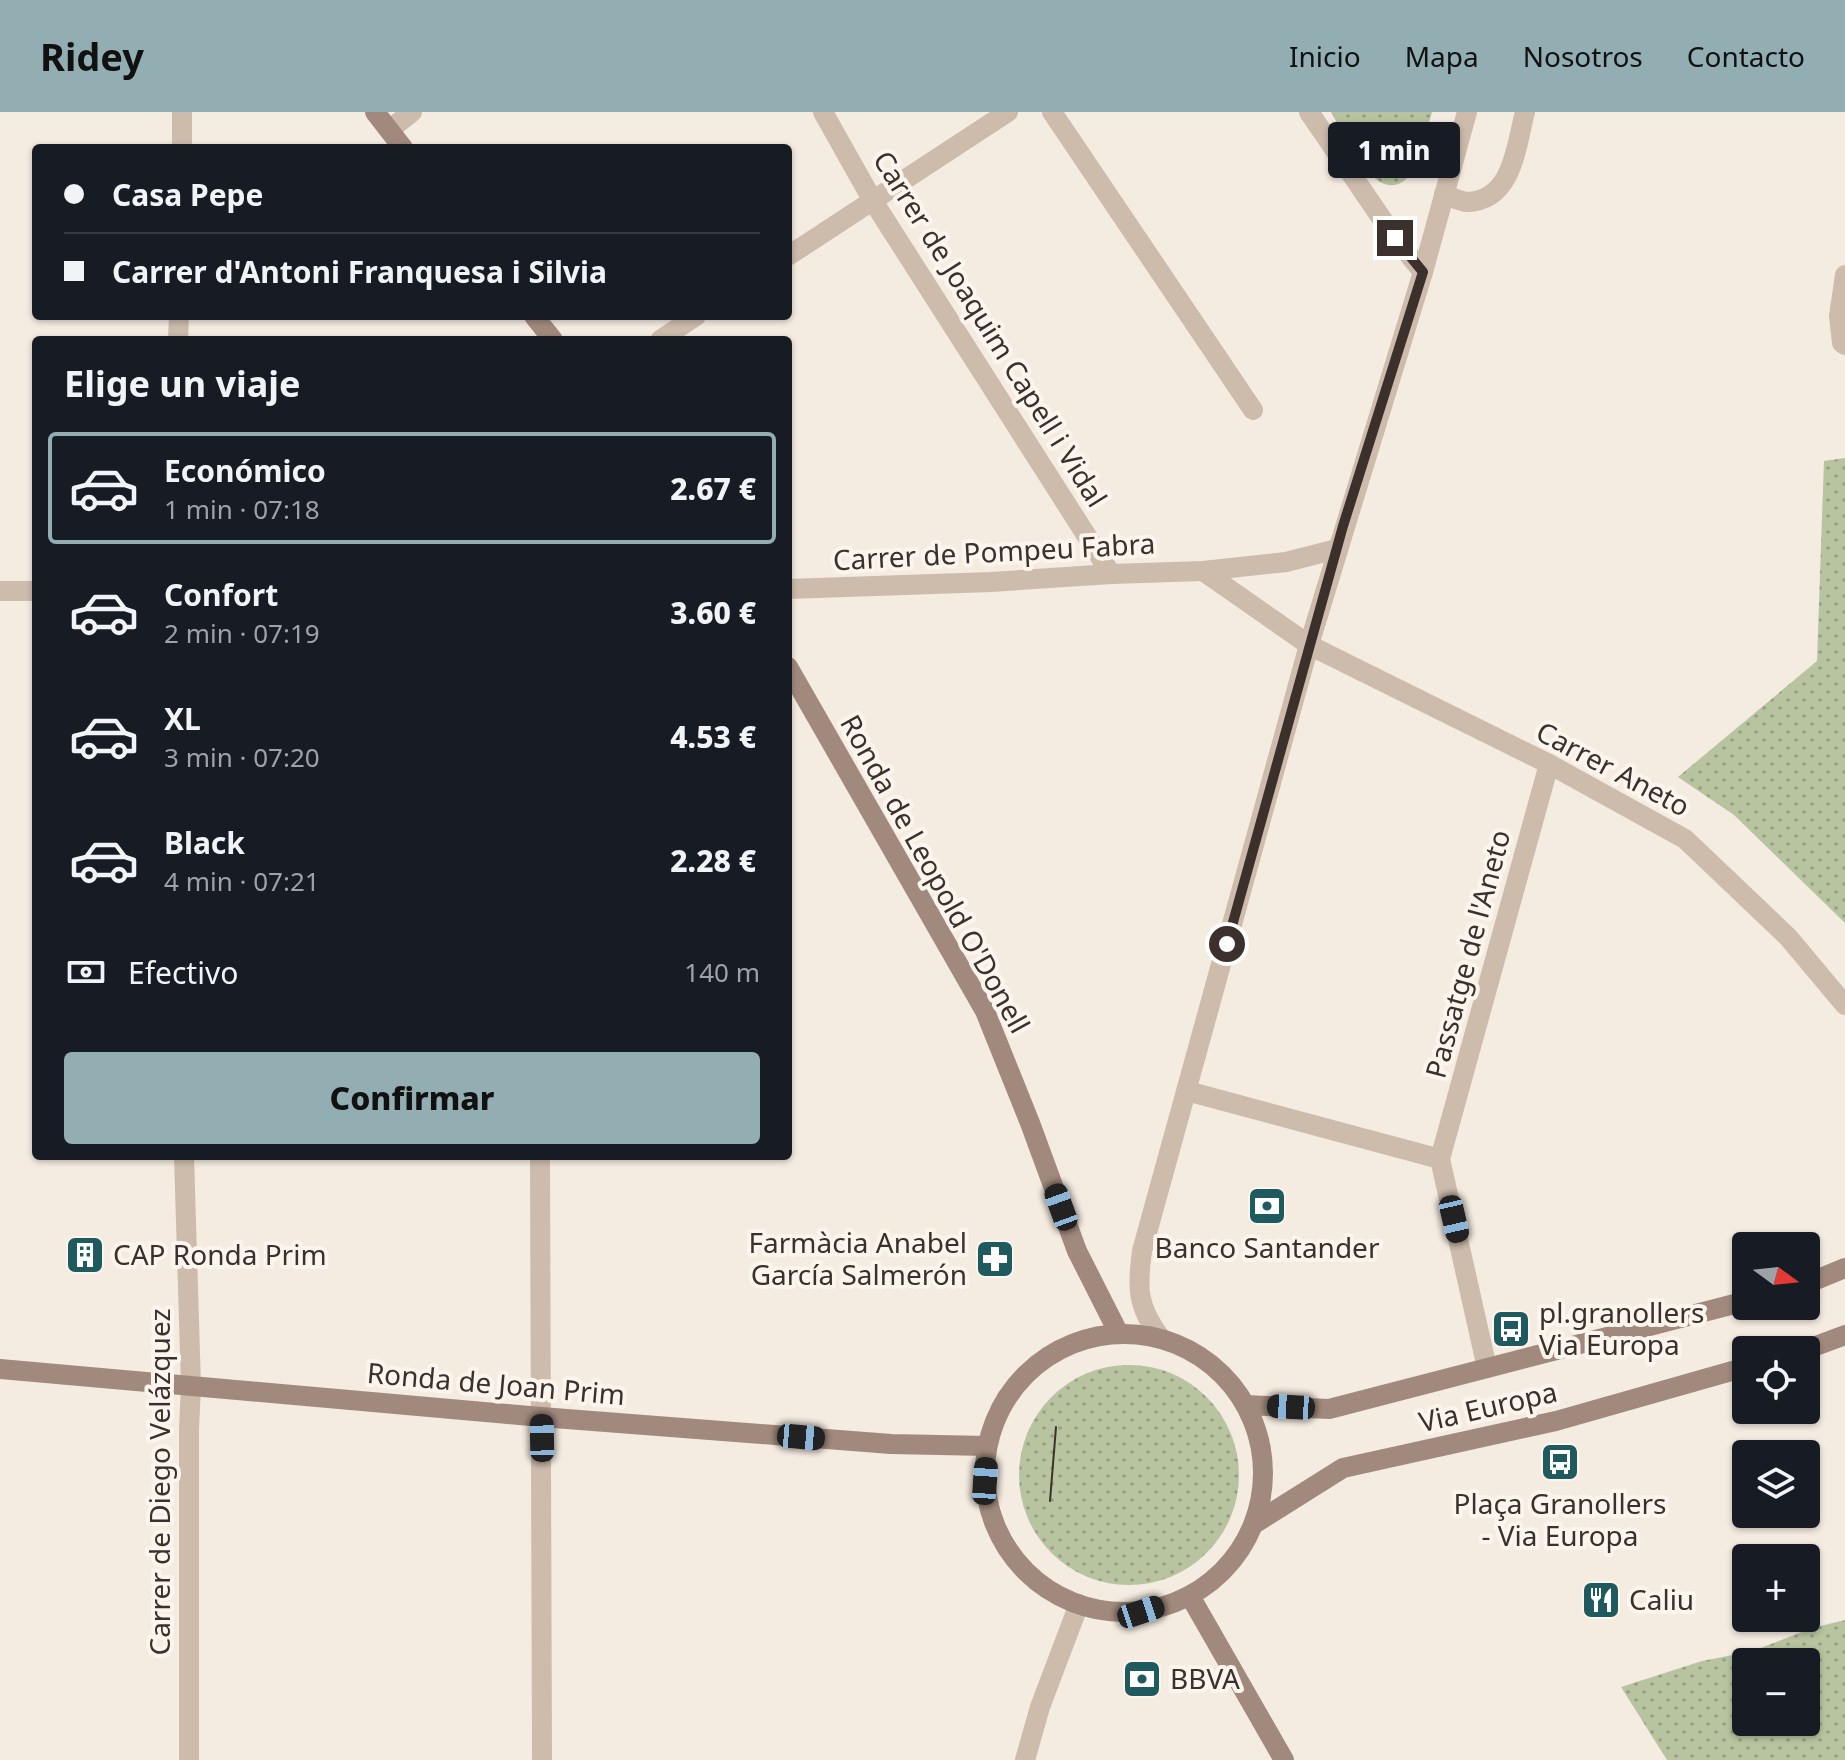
<!DOCTYPE html>
<html lang="es">
<meta charset="utf-8">
<style>
:root{--surface:#171b24;--page:#20242c;--text:#f1f3f6;--muted:#9ea1a6;--line:#363941;--accent:#92aeb2}
body{margin:0;font-family:"Noto Sans",sans-serif;background:var(--page);color:var(--text);height:100vh;display:flex;flex-direction:column;font-size:30px;white-space:nowrap}
*{box-sizing:border-box;margin:0}
p{font-size:26px;color:var(--muted)}
.icon{flex:none;width:44px;height:44px;fill:none;stroke:currentColor;stroke-width:2;stroke-linecap:round;stroke-linejoin:round}
.map{position:relative;flex:1;overflow:hidden}
.side{position:absolute;left:32px;top:224px;width:760px;height:824px;display:flex;flex-direction:column;background:var(--surface);border-radius:8px;box-shadow:0 2px 6px #0004}
.side>*{flex:none}
.hud{position:absolute;left:32px;top:32px;width:760px;height:176px;border-radius:8px;box-shadow:0 2px 6px #0004;display:grid;align-content:center;height:176px;padding:0 32px;background:var(--surface)}
.needle{width:52px;rotate:105deg}
.buttons{position:absolute;left:1732px;top:1120px;display:grid;gap:16px}
.buttons a{display:grid;place-items:center;width:88px;height:88px;border-radius:8px;background:var(--surface);box-shadow:0 2px 6px #0004;font-size:40px}
.end{position:absolute;width:36px;height:36px;margin:-18px;border:10px solid #3b302b;background:#fff;box-shadow:0 0 0 4px #fff}
.from{border-radius:50%}
.bubble{position:absolute;height:56px;border-radius:8px;background:var(--surface);box-shadow:0 2px 6px #0004;font-size:26px;font-weight:800;line-height:56px;text-align:center}
.car{position:absolute;width:24px;height:48px;margin:-24px -12px;border-radius:10px;box-shadow:0 0 6px 2px #0007;background:linear-gradient(#222 24%,#8ab4d8 0 40%,#222 0 76%,#8ab4d8 0 86%,#222 0)}
.hud b{display:flex;align-items:center;gap:28px;height:76px;font-size:30px}
.hud b+b{border-top:2px solid var(--line)}
.hud i{width:20px;height:20px;background:var(--text)}
ul{padding:0;list-style:none}
li{display:flex;align-items:center;gap:24px;height:112px;margin:0 16px 12px;padding:0 16px;border:4px solid transparent;border-radius:8px}
li div{flex:1}
li b{display:block;font-size:30px}
li em{font-style:normal;font-weight:800}
li.on{border-color:var(--accent)}
li>.icon{width:72px;height:72px;stroke-width:1.5}
h2{padding:0 32px;font-size:36px;line-height:96px}
.pay{display:flex;align-items:center;gap:20px;height:88px;padding:0 32px;font-size:30px}
.pay p{margin-inline-start:auto}
.action{display:flex;gap:16px;margin-top:auto;padding:16px 32px}
.action a{flex:1;height:92px;border-radius:8px;background:var(--accent);color:#111;font-size:32px;font-weight:800;line-height:92px;text-align:center}
header{display:flex;align-items:center;gap:48px;box-sizing:border-box;height:112px;padding:0 40px;background:var(--accent);color:#111}
header strong{font-size:38px}
nav{display:flex;gap:44px;margin-inline-start:auto;font-size:28px}
.map>svg:first-child{display:block}
.grass{fill:url(#grass-dots);fill-rule:evenodd}
.lines{fill:none;stroke-linecap:round;stroke-linejoin:round}
.street{stroke:#cdbbac;stroke-width:20}
.secondary{stroke:#a18a7d;stroke-width:20}
.tram{stroke:#3b302b;stroke-width:2}
.route{stroke:#3b302b;stroke-width:10}
.labels{text-anchor:middle;stroke-width:8;stroke-linejoin:round;paint-order:stroke}
.street-label{font-size:28px;fill:#3b302b;stroke:#fbf5ee}
.poi-label{font-size:28px;fill:#3b302b;stroke:#fbf5ee;text-anchor:start}
</style>
<header>
<strong>Ridey</strong>
<nav><a>Inicio</a><a>Mapa</a><a>Nosotros</a><a>Contacto</a></nav>
</header>
<div class="map">
<svg width="1845" height="1648" viewBox="0 0 1845 1648">
<defs>
<pattern id="grass-dots" width="8" height="8" patternUnits="userSpaceOnUse" patternTransform="scale(2)"><rect width="8" height="8" fill="#b8c4a0"/><path d="M2 2h.1M6 6h.1" fill="none" stroke="#97a083" stroke-width="1.8" stroke-linecap="round"/></pattern>
</defs>
<rect width="100%" height="100%" fill="#f4ebe1"/>
<g class="grass">
<path d="M 1331,0 L 1432,0 C 1426,19 1422,49 1409,64 C 1377,100 1343,20 1331,0 Z"/>
<polygon points="1845,346 1845,811 1734,703 1678,665 1817,549 1824,349"/>
<circle cx="1129" cy="1363" r="110"/>
<path d="M 1845,1508 L 1845,1648 L 1667,1648 L 1621,1575 L 1702,1549 L 1753,1539 L 1812,1516 ZM 1746,1550 L 1806,1550 L 1806,1610 L 1746,1610 Z"/>
</g>
<g class="lines">
<g class="street">
<polyline points="823,0 873,89 1111,462"/>
<polyline points="1052,0 1253,298"/>
<polyline points="1309,0 1395,126 1423,160"/>
<polyline points="389,18 412,0"/>
<polyline points="182,36 182,0"/>
<path d="M 1444,82 C 1451,85 1461,90 1468,90 C 1513,88 1516,34 1525,0"/>
<polyline points="788,144 1008,0"/>
<polyline points="1845,163 1839,204 1842,231 1845,233"/>
<polyline points="178,228 179,204"/>
<polyline points="660,228 696,204"/>
<polyline points="1203,459 1309,533 1549,652 1685,727 1788,825 1845,893"/>
<polyline points="788,477 991,470 1111,462 1203,459 1286,450 1337,437"/>
<polyline points="0,479 36,479"/>
<polyline points="1187,979 1440,1047"/>
<polyline points="184,1044 191,1274 189,1317 189,1648"/>
<polyline points="540,1044 542,1648"/>
<path d="M 1160,1225 C 1137,1194 1137,1176 1142,1139 L 1309,533 L 1423,160 L 1467,0"/>
<polyline points="1487,1256 1440,1047 1549,652"/>
<polyline points="1025,1648 1040,1595 1079,1492"/>
</g>
<g class="secondary">
<polyline points="375,0 403,36"/>
<polyline points="534,204 553,228"/>
<polyline points="788,555 985,899 1030,1011 1077,1139 1118,1220"/>
<polyline points="1806,1172 1845,1156"/>
<circle cx="1124" cy="1361" r="139"/>
<polyline points="1805,1238 1845,1223"/>
<polyline points="0,1257 541,1305 891,1332 987,1334"/>
<polyline points="1246,1293 1329,1297 1746,1189"/>
<polyline points="1254,1412 1343,1356 1556,1309 1746,1255"/>
<polyline points="1190,1484 1284,1648"/>
</g>
<polyline class="tram" points="1050,1389 1056,1315"/>
</g>
<g class="lines">
<polyline class="route" points="1227,832 1343,414 1423,160 1395,126"/>
</g>
<defs>
<symbol id="bank-square" viewBox="-11 -11 22 22"><rect x="-9" y="-9" width="18" height="18" rx="4" fill="#1f5a5e" stroke="#fbf5ee"/><path d="M-6-4H6V4H-6ZM0-2.3a2.3 2.3 0 1 0 0 4.6a2.3 2.3 0 1 0 0-4.6Z" fill="#fff"/></symbol>
<symbol id="building-square" viewBox="-11 -11 22 22"><rect x="-9" y="-9" width="18" height="18" rx="4" fill="#1f5a5e" stroke="#fbf5ee"/><path d="M-4-6H4V6H1V3H-1V6H-4ZM-2.5-4.3h1.7v1.8h-1.7ZM.8-4.3h1.7v1.8H.8ZM-2.5-1h1.7V.8h-1.7ZM.8-1h1.7V.8H.8Z" fill="#fff"/></symbol>
<symbol id="pharmacy-square" viewBox="-11 -11 22 22"><rect x="-9" y="-9" width="18" height="18" rx="4" fill="#1f5a5e" stroke="#fbf5ee"/><path d="M-2-6h4v4h4v4h-4v4h-4v-4h-4v-4h4Z" fill="#fff"/></symbol>
<symbol id="bus-square" viewBox="-11 -11 22 22"><rect x="-9" y="-9" width="18" height="18" rx="4" fill="#1f5a5e" stroke="#fbf5ee"/><path d="M-5-6H5V4H4V6H2V4H-2V6H-4V4H-5ZM-3.5-4V0h7V-4ZM-3.5 1.2v1.5H-2V1.2ZM2 1.2v1.5H3.5V1.2Z" fill="#fff"/></symbol>
<symbol id="restaurant-square" viewBox="-11 -11 22 22"><rect x="-9" y="-9" width="18" height="18" rx="4" fill="#1f5a5e" stroke="#fbf5ee"/><path d="M-5-6h1v4h1v-4h1v4h1v-4h1v5L-1.5 .5V6h-2V.5L-5-1ZM5-6V6H3V1.5H1.5Q1.5-4 5-6Z" fill="#fff"/></symbol>
</defs>
<g fill-rule="evenodd">
<use href="#bank-square" x="1245" y="1072" width="44" height="44"/>
<use href="#building-square" x="63" y="1121" width="44" height="44"/>
<use href="#pharmacy-square" x="973" y="1125" width="44" height="44"/>
<use href="#bus-square" x="1489" y="1195" width="44" height="44"/>
<use href="#bus-square" x="1538" y="1328" width="44" height="44"/>
<use href="#restaurant-square" x="1579" y="1466" width="44" height="44"/>
<use href="#bank-square" x="1120" y="1545" width="44" height="44"/>
</g>
<g class="labels">
<g class="street-label">
<text transform="translate(990 217) rotate(58)" y="10">Carrer de Joaquim Capell i Vidal</text>
<text transform="translate(994 440) rotate(-3)" y="10">Carrer de Pompeu Fabra</text>
<text transform="translate(1613 657) rotate(28)" y="10">Carrer Aneto</text>
<text transform="translate(935 762) rotate(61)" y="10">Ronda de Leopold O'Donell</text>
<text transform="translate(1468 842) rotate(-75)" y="10">Passatge de l'Aneto</text>
<text transform="translate(496 1272) rotate(5)" y="10">Ronda de Joan Prim</text>
<text transform="translate(1488 1295) rotate(-13)" y="10">Via Europa</text>
<text transform="translate(160 1370) rotate(-90)" y="10">Carrer de Diego Velázquez</text>
</g>
<g class="poi-label">
<text x="967" y="1141" text-anchor="end">Farmàcia Anabel<tspan x="967" dy="32">García Salmerón</tspan></text>
<text x="1267" y="1146" text-anchor="middle">Banco Santander</text>
<text x="113" y="1153">CAP Ronda Prim</text>
<text x="1539" y="1211">pl.granollers<tspan x="1539" dy="32">Via Europa</tspan></text>
<text x="1560" y="1402" text-anchor="middle">Plaça Granollers<tspan x="1560" dy="32">- Via Europa</tspan></text>
<text x="1629" y="1498">Caliu</text>
<text x="1170" y="1577">BBVA</text>
</g>
</g>
</svg>
<div class="buttons">
<a><svg class="needle" viewBox="-14 -14 28 28"><path d="M0-13l5 13h-10z" fill="#e53935"/><path d="M0 13l5-13h-10z" fill="#9ea1a6"/></svg></a>
<a><svg class="icon" aria-label="locate" viewBox="0 0 24 24"><circle cx="12" cy="12" r="6"/><path d="M12 2v4M12 18v4M2 12h4M18 12h4"/></svg></a>
<a><svg class="icon" aria-label="layers" viewBox="0 0 24 24"><path d="M12 4l9 5-9 5-9-5zM3 14l9 5 9-5"/></svg></a>
<a>+</a>
<a>−</a>
</div>
<i class="end from" style="left:1227px;top:832px"></i>
<i class="end" style="left:1395px;top:126px"></i>
<div class="bubble" style="left:1328px;top:10px;width:132px">1 min</div>
<i class="car" style="left:1061px;top:1095px;rotate:340deg"></i>
<i class="car" style="left:1454px;top:1107px;rotate:167deg"></i>
<i class="car" style="left:1291px;top:1295px;rotate:273deg"></i>
<i class="car" style="left:801px;top:1325px;rotate:95deg"></i>
<i class="car" style="left:542px;top:1326px;rotate:359deg"></i>
<i class="car" style="left:985px;top:1369px;rotate:4deg"></i>
<i class="car" style="left:1141px;top:1500px;rotate:72deg"></i>
<div class="hud">
<b><i class="from"></i>Casa Pepe</b>
<b><i></i>Carrer d'Antoni Franquesa i Silvia</b>
</div>
<section class="side">
<h2>Elige un viaje</h2>
<ul>
<li class="on"><svg class="icon" aria-label="car" viewBox="0 0 24 24"><path d="M5 17H2v-5l4-1 3-4h7l3 4 3 1v5h-3M9 17h6M6 11h13"/><circle cx="7" cy="17" r="2"/><circle cx="17" cy="17" r="2"/></svg><div><b>Económico</b><p>1 min · 07:18</p></div><em>2.67 €</em></li>
<li><svg class="icon" aria-label="car" viewBox="0 0 24 24"><path d="M5 17H2v-5l4-1 3-4h7l3 4 3 1v5h-3M9 17h6M6 11h13"/><circle cx="7" cy="17" r="2"/><circle cx="17" cy="17" r="2"/></svg><div><b>Confort</b><p>2 min · 07:19</p></div><em>3.60 €</em></li>
<li><svg class="icon" aria-label="car" viewBox="0 0 24 24"><path d="M5 17H2v-5l4-1 3-4h7l3 4 3 1v5h-3M9 17h6M6 11h13"/><circle cx="7" cy="17" r="2"/><circle cx="17" cy="17" r="2"/></svg><div><b>XL</b><p>3 min · 07:20</p></div><em>4.53 €</em></li>
<li><svg class="icon" aria-label="car" viewBox="0 0 24 24"><path d="M5 17H2v-5l4-1 3-4h7l3 4 3 1v5h-3M9 17h6M6 11h13"/><circle cx="7" cy="17" r="2"/><circle cx="17" cy="17" r="2"/></svg><div><b>Black</b><p>4 min · 07:21</p></div><em>2.28 €</em></li>
</ul>
<div class="pay"><svg class="icon" aria-label="cash" viewBox="0 0 24 24"><path d="M3 7h18v10H3z"/><circle cx="12" cy="12" r="2"/></svg>Efectivo<p>140 m</p></div>
<div class="action"><a>Confirmar</a></div>
</section>
</div>
